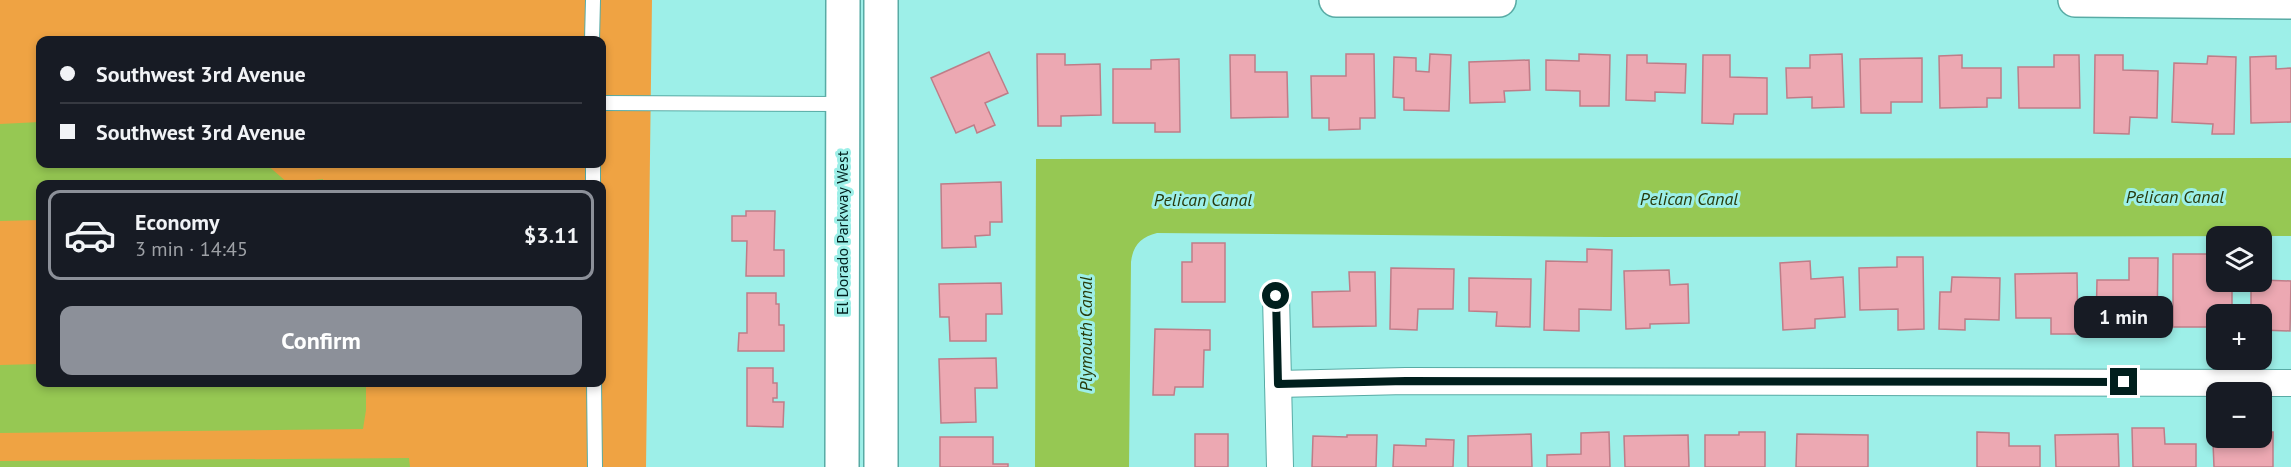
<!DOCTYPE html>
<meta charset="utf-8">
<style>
:root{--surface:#171b24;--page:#242831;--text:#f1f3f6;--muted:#9ea1a6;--line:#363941;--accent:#8c9099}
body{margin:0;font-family:"PT Sans",sans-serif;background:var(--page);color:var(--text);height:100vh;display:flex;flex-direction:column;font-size:22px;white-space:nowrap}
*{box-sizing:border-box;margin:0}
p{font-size:20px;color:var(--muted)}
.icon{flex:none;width:33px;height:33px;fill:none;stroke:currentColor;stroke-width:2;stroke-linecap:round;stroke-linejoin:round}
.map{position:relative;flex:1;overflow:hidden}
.drawer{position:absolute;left:36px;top:180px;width:570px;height:207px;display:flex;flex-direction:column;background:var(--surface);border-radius:12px;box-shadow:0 3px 9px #0003}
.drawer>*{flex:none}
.guide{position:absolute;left:36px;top:36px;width:570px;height:132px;border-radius:12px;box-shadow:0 3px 9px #0003;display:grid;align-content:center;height:132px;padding:0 24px;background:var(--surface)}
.tools{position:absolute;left:2206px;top:226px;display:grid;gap:12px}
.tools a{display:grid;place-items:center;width:66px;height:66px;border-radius:12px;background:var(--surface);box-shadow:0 3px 9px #0003;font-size:30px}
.end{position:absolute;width:27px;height:27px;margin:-14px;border:8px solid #001f1d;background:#fff;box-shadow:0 0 0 3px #fff}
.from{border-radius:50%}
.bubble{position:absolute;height:42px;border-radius:12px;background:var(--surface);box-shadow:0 3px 9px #0003;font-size:20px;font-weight:700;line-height:42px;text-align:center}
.guide b{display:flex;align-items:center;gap:21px;height:57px;font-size:22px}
.guide b+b{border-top:2px solid var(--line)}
.guide i{width:15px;height:15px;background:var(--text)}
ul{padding:10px 0 0;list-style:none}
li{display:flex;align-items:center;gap:18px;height:90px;margin:0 12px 9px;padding:0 12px;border:3px solid transparent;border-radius:12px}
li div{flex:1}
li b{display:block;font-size:22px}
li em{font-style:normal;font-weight:700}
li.selected{border-color:var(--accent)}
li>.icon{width:54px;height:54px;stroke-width:1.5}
.cta{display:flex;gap:12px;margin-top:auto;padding:12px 24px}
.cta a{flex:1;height:69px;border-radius:12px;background:var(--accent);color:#fff;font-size:24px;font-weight:700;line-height:69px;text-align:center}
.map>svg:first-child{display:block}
.green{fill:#efa343;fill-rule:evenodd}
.water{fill:#96c853}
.building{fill:#eca8b2;stroke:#be7d88;stroke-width:1.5}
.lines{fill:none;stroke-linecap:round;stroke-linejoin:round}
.lane-casing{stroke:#58aba5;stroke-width:16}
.street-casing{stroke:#58aba5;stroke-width:28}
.secondary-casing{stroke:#58aba5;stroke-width:36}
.lane{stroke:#fff;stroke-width:14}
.street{stroke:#fff;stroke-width:26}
.secondary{stroke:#fff;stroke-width:33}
.route{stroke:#001f1d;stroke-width:8}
.labels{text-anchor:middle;stroke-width:6;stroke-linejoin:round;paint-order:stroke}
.street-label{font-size:16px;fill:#001f1d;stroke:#9defe8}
.water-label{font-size:18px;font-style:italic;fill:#283b0b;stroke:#9defe8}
</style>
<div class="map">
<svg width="2291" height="467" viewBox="0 0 2291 467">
<rect width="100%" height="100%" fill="#9defe8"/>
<path class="green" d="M 0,0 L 652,0 L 646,467 L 0,467 ZM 40,40 L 602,40 L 602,164 L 40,164 ZM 40,184 L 602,184 L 602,382 L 40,382 Z"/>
<g class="water">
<polygon points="40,122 40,164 266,164 288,183 323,179 323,184 40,184 40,220 0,221 0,124"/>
<path d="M 2291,158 L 2291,236 L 1607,237 L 1157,233 C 1141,237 1133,245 1131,262 L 1129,467 L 1035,467 L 1036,159 Z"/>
<polygon points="40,364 40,382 366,383 366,410 363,429 0,433 0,365"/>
<polygon points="409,458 410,467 0,467 0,461"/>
</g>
<g class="building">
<polygon points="989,52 1008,93 985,103 995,125 977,133 974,125 956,133 931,78"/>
<polygon points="1037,54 1065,54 1065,65 1100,64 1101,115 1061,116 1061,126 1038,126"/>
<polygon points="1346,54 1374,54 1375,118 1360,118 1360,129 1329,130 1329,118 1312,118 1311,76 1346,76"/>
<polygon points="1430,54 1451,55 1449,111 1404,110 1404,98 1393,97 1394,57 1416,58 1416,71 1429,72"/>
<polygon points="1579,54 1610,55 1609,106 1580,106 1580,91 1546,90 1546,60 1579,61"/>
<polygon points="1842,54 1844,107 1812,108 1812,97 1787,98 1786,68 1810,68 1810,55"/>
<polygon points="1230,55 1255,55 1255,72 1287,72 1288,117 1231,118"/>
<polygon points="1627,55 1647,55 1647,63 1686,64 1685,93 1655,92 1655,101 1626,100"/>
<polygon points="1703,55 1730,55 1730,77 1767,78 1767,114 1734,114 1733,124 1702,123"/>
<polygon points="1962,55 1962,68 2001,68 2001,98 1987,98 1987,107 1940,108 1939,56"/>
<polygon points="2054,55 2079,55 2080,108 2019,108 2018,67 2054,67"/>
<polygon points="2095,55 2123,55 2123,70 2158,71 2157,118 2130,117 2129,134 2094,133"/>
<polygon points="2208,56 2236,57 2234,134 2212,134 2213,124 2172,122 2174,63 2207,64"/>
<polygon points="2276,56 2276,69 2291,68 2291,122 2251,123 2250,57"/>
<polygon points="1922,58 1922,102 1891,102 1891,113 1861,113 1860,59"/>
<polygon points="1179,59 1180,132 1155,132 1155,123 1113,123 1113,69 1151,69 1151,60"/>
<polygon points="1529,60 1530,90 1504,91 1505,102 1470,103 1469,62"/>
<polygon points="1001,182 1002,222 990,222 990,235 975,236 976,247 942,248 941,184"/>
<polygon points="746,211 775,211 774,250 784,250 784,276 746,276 747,241 732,241 732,216 746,216"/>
<polygon points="1192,243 1225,243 1225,302 1182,302 1182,262 1192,262"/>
<polygon points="1587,249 1612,250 1611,310 1579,309 1579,331 1544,330 1546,261 1587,262"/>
<polygon points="2173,254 2217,254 2217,282 2232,282 2232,315 2217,315 2217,327 2173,327"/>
<polygon points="1897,257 1923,257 1924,329 1898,330 1898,309 1860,310 1859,268 1897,267"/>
<polygon points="2129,258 2158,258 2157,327 2096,326 2097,280 2129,280"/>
<polygon points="1810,261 1811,279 1843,277 1845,317 1815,319 1815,328 1783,330 1780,263"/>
<polygon points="1391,268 1454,269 1453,309 1418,309 1417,330 1390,329"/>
<polygon points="1669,270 1670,285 1688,284 1689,323 1650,324 1650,328 1626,329 1624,271"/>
<polygon points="1349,272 1375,272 1376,326 1313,327 1312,292 1350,291"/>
<polygon points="2077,273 2078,334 2051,334 2051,318 2016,318 2015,274"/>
<polygon points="1952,277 2000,278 1999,320 1965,319 1965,330 1939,329 1940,292 1951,292"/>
<polygon points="1469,278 1531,279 1530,327 1496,326 1497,312 1469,311"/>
<polygon points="2262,280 2291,281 2290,331 2262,330 2262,315 2251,315 2251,282"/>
<polygon points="1001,283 1002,314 986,314 986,341 950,341 949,317 940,317 939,284"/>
<polygon points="747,293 776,293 776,304 779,304 779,325 784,325 784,351 738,351 739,333 747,333"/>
<polygon points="1155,329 1210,330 1210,350 1204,350 1203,387 1175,387 1174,395 1153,395"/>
<polygon points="996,358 997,388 975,388 976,422 941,423 939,359"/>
<polygon points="747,368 773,368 773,383 777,383 777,398 773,398 773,402 784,402 783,427 747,426"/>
<polygon points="2132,428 2164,428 2165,444 2196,444 2196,467 2133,467"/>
<polygon points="1609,432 1610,467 1547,467 1547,455 1581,454 1581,433"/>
<polygon points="1739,432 1765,432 1765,467 1705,467 1705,435 1739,435"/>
<polygon points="1977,432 2009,433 2009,446 2040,446 2040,467 1977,467"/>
<polygon points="2262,432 2273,432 2273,467 2214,467 2213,442 2246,442 2246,438 2262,438"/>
<rect x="1195" y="434" width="33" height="33"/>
<polygon points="1531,434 1532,467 1468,467 1468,436"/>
<polygon points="1797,434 1868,435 1868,467 1796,467"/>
<polygon points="2118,434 2119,467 2056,467 2055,435"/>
<polygon points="1347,435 1377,435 1376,467 1312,467 1313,436 1347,437"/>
<polygon points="1688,435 1689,467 1625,467 1624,436"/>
<polygon points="940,437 993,437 993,464 1008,464 1008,467 940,467"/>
<polygon points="1426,439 1454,440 1453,467 1393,467 1394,445 1426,446"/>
</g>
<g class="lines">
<defs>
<g id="lane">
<polyline points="592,40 593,0"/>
<polyline points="602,103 843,104"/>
<polyline points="593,164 593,184"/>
<polyline points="594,382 595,467"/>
</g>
<g id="street">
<polyline points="1276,296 1280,467"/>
<polyline points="1278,384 1406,381 2291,383"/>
</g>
<g id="secondary">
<polyline points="881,0 881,467"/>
<polyline points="1336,0 1499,0"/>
<polyline points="2075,0 2291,2"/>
<polyline points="842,467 843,0"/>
</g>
</defs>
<use href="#lane" class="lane-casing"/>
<use href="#street" class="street-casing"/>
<use href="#secondary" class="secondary-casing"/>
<use href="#lane" class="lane"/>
<use href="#street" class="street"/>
<use href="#secondary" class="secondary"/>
</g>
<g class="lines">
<polyline class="route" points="1276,296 1278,384 1406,381 2124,382"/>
</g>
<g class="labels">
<g class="street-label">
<text transform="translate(842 233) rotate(-90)" y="6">El Dorado Parkway West</text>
</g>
<g class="water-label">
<text x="2175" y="203">Pelican Canal</text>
<text x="1689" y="205">Pelican Canal</text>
<text x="1203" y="206">Pelican Canal</text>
<text transform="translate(1086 334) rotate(-90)" y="6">Plymouth Canal</text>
</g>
</g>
</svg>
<div class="tools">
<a><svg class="icon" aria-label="layers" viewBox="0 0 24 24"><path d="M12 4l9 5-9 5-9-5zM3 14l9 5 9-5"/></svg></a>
<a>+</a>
<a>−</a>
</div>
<i class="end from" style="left:1276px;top:296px"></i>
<i class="end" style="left:2124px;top:382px"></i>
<div class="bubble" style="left:2074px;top:296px;width:99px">1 min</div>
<div class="guide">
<b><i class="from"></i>Southwest 3rd Avenue</b>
<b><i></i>Southwest 3rd Avenue</b>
</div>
<section class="drawer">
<ul>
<li class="selected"><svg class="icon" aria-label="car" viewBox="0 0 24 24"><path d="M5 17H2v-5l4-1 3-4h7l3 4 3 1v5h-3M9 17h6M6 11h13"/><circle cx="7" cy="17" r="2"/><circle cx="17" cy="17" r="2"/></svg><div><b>Economy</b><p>3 min · 14:45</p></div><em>$3.11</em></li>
</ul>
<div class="cta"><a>Confirm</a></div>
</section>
</div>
